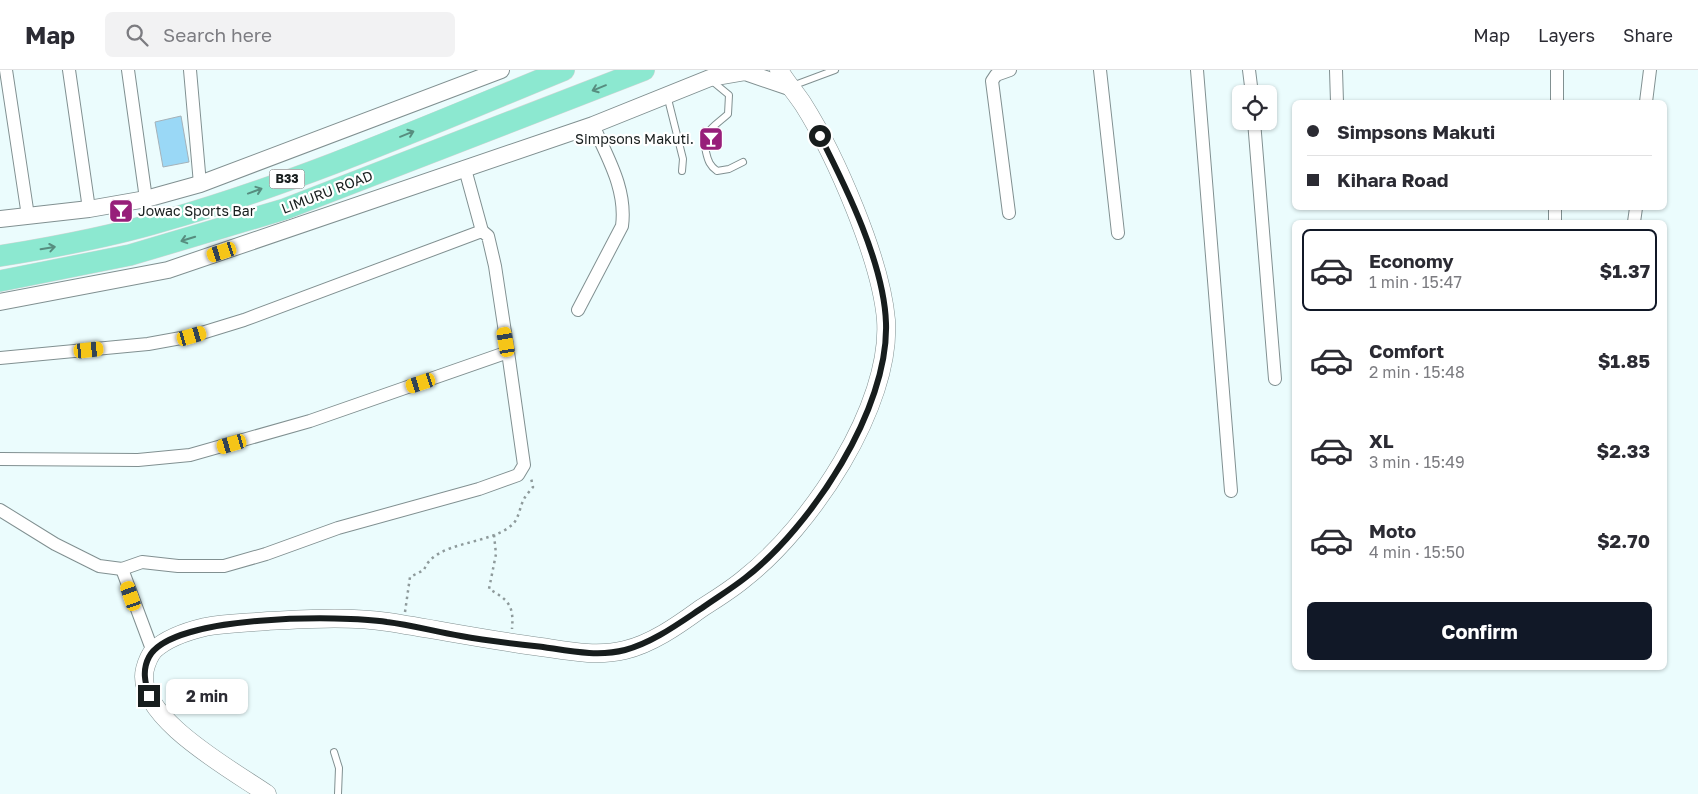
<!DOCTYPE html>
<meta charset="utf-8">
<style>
:root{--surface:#fff;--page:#f2f2f3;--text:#2b2b33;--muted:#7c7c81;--line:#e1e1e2;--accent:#111827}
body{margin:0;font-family:"Golos Text",sans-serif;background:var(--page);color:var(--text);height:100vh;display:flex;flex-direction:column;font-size:19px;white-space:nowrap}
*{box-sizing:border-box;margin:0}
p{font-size:16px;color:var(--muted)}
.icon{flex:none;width:28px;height:28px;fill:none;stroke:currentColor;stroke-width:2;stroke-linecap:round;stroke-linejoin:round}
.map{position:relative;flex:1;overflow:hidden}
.drawer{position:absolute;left:1292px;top:150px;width:375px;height:450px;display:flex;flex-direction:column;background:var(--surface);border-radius:8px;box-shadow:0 1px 4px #0004}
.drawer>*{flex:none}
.guide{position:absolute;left:1292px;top:30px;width:375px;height:110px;border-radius:8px;box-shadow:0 1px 4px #0004;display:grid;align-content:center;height:110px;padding:0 15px;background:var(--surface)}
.tools{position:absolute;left:1232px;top:15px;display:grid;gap:10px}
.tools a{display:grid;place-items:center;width:45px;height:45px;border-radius:8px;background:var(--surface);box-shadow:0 1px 4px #0004;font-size:25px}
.end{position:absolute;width:22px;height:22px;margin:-11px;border:6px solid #171d1d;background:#fff;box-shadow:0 0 0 2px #fff}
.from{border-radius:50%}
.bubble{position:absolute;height:35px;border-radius:8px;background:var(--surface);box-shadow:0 1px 4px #0004;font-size:16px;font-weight:700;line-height:35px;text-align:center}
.car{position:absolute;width:15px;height:30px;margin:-15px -8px;border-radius:6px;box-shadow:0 0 4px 1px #0007;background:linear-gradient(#f5c518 24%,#345 0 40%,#f5c518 0 76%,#345 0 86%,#f5c518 0)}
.guide b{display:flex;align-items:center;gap:18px;height:48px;font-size:19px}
.guide b+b{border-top:1px solid var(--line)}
.guide i{width:12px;height:12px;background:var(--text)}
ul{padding:9px 0 0;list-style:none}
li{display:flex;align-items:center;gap:15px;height:82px;margin:0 10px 8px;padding:0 5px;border:2px solid transparent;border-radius:8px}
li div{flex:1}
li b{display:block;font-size:19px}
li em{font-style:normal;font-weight:700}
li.selected{border-color:var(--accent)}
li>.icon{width:45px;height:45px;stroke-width:1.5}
.cta{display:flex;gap:10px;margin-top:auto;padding:10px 15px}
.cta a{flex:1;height:58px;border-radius:8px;background:var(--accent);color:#fff;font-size:20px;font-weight:700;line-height:58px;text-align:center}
header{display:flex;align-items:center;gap:30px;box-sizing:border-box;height:70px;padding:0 25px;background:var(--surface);border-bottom:1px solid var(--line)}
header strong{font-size:24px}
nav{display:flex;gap:28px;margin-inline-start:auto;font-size:18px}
.search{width:350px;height:45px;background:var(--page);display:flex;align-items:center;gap:12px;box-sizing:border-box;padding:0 18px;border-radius:8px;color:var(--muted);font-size:19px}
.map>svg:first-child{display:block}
.building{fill:#9ad8f6;stroke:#a5b2b9}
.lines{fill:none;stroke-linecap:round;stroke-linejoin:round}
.service-casing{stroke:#819091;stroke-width:8}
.minor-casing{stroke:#819091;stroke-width:14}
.tertiary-casing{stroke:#819091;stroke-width:18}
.secondary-casing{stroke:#819091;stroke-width:19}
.trunk-casing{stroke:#d5d6d6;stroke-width:22}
.path{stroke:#8e9a9b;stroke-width:2.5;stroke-dasharray:2.5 4;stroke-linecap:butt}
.service{stroke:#fff;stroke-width:6}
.minor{stroke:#fff;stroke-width:12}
.tertiary{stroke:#fff;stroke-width:16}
.secondary{stroke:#fff;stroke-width:18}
.trunk{stroke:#8ce8d0;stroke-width:21}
.oneway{stroke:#578d7f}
.route{stroke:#171d1d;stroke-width:6}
.labels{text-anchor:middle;stroke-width:4.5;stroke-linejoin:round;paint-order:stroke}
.shield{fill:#fff;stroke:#5d6161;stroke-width:1}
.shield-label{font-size:12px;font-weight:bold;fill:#171d1d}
.poi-label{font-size:14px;fill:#171d1d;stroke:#fff;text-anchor:end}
.street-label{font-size:14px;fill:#171d1d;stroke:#fff}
</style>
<header>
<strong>Map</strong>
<div class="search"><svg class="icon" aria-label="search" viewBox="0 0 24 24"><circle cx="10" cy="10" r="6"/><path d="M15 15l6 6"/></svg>Search here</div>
<nav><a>Map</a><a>Layers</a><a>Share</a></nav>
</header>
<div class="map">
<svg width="1698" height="724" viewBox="0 0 1698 724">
<rect width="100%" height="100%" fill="#ebfcfd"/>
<polygon class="building" points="181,46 189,92 163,97 155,52"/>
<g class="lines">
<defs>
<g id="service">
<path d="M 712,11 L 729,25 L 728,44 C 714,57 701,61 706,82 C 708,91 710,96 717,101 L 729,99 L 743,92"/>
<polyline points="792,16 835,0"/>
<polyline points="667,25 683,89 682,101"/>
<polyline points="334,682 339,698 338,724"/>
</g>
<g id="minor">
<polyline points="6,0 28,146"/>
<polyline points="69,0 89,139"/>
<polyline points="128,0 146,129"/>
<polyline points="190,0 200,114"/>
<polyline points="1100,0 1118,163"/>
<polyline points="1197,0 1231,421"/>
<polyline points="1249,0 1252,24"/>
<polyline points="1336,0 1337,32"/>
<polyline points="1557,32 1557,0"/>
<polyline points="1646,32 1650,0"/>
<polyline points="1254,51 1275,309"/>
<polyline points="465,99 482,161"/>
<polyline points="1009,143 992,11 996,5 1010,0"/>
<polyline points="1555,152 1555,138"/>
<polyline points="1634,152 1636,138"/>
<path d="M 578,240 L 622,156 C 627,119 607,87 593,55"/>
<polyline points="0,288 148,274 192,266 244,250 482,161 488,166 495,196 508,282 310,351 190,385 138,390 0,389"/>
<polyline points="0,440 55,474 99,496 122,499 142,492 178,496 224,496 266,484 338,458 479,419 518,405 524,395 508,282"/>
<polyline points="122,499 153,582"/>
</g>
<g id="tertiary">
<polyline points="0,149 89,139 146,129 200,114 501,0"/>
<polyline points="0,232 168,200 593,55 710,8 745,2 789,17"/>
</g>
<path id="secondary" d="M 267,724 C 234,701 133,646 145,599 C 147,591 149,586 154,580 C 167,568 188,561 205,557 C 226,553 247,553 268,551 C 308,549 348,546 388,552 C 439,560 489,570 541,577 C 568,581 597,587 625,580 C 651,574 677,556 699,540 C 714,530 731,520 745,508 C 810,457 892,336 886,250 C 881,190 836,86 803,34 C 795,22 786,12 779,0"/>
<g id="trunk">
<path d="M 0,186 C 55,177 110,167 163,151 C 300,112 432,54 564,0"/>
<polyline points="0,211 130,185 285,139 644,0"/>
</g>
</defs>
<use href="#service" class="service-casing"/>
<use href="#minor" class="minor-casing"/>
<use href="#tertiary" class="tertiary-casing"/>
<use href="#secondary" class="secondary-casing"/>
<use href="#trunk" class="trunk-casing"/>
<g class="path">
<path d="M 494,465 L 496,484 L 489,519 C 509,530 514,536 512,559"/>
<path d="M 405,542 L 410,507 L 424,500 C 435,470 490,476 513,454 C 519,448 520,436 524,429 C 526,425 530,421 533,417 L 531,408"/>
</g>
<use href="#service" class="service"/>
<use href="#minor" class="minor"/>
<use href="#tertiary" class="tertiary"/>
<use href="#secondary" class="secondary"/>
<use href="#trunk" class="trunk"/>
</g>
<defs><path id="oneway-shaft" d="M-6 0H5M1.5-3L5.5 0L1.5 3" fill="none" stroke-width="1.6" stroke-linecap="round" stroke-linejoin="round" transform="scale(1.25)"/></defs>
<g class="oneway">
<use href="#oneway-shaft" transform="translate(599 18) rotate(158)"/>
<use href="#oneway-shaft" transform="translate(407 64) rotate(-22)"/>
<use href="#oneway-shaft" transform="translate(255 121) rotate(-20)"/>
<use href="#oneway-shaft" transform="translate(188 169) rotate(163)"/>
<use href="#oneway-shaft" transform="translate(48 178) rotate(-9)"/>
</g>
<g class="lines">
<path class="route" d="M 149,626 C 145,612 142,600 149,587 C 172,544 343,545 387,552 C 412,555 436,562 461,566 C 488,571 516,574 543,577 C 570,581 598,587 625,580 C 652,573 678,554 702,538 C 716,528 731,519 745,508 C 811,457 889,339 886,253 C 884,194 847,119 820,66"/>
</g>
<defs>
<symbol id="bar-square" viewBox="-11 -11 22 22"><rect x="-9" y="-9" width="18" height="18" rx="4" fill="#971f7a" stroke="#fff"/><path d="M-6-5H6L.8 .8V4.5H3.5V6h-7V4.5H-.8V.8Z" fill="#fff"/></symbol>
</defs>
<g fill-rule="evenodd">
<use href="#bar-square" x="697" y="55" width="28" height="28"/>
<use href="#bar-square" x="107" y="127" width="28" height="28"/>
</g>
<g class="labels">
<rect class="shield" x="269.5" y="99.5" width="35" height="19" rx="4"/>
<g class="shield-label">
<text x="287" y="113">B33</text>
</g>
<g class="poi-label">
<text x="694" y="74">Simpsons Makuti.</text>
<text x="138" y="146" text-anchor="start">Jowac Sports Bar</text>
</g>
<g class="street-label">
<text transform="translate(327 122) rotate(-21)" y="5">LIMURU ROAD</text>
</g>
</g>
</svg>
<div class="tools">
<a><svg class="icon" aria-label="locate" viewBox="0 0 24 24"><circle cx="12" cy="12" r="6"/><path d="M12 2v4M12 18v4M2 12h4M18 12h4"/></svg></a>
</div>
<i class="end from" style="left:820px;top:66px"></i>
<i class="end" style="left:149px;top:626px"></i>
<div class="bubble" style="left:166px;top:609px;width:82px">2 min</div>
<i class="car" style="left:222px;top:182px;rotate:252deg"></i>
<i class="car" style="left:192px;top:266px;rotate:74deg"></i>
<i class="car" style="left:506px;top:272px;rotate:350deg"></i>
<i class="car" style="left:89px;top:280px;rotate:84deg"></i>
<i class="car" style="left:421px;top:313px;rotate:252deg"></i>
<i class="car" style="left:232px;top:374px;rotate:254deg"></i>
<i class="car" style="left:131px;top:526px;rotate:341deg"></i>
<div class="guide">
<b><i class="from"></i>Simpsons Makuti</b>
<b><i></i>Kihara Road</b>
</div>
<section class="drawer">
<ul>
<li class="selected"><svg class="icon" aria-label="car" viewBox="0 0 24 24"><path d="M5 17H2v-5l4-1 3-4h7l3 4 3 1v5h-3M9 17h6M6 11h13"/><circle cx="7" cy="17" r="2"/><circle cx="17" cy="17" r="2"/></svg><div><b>Economy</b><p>1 min · 15:47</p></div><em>$1.37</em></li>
<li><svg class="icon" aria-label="car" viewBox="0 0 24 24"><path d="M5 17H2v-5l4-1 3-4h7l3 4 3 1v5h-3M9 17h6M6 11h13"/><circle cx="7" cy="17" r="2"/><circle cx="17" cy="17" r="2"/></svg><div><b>Comfort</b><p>2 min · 15:48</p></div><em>$1.85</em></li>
<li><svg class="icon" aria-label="car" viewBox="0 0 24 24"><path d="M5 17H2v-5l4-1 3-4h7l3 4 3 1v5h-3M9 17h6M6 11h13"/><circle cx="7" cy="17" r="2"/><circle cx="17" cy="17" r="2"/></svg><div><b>XL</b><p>3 min · 15:49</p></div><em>$2.33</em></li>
<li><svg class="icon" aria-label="car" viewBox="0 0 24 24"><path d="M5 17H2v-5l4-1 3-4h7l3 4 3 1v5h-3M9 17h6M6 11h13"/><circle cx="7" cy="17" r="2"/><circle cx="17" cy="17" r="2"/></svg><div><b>Moto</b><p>4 min · 15:50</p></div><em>$2.70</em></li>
</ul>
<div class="cta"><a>Confirm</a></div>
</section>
</div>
